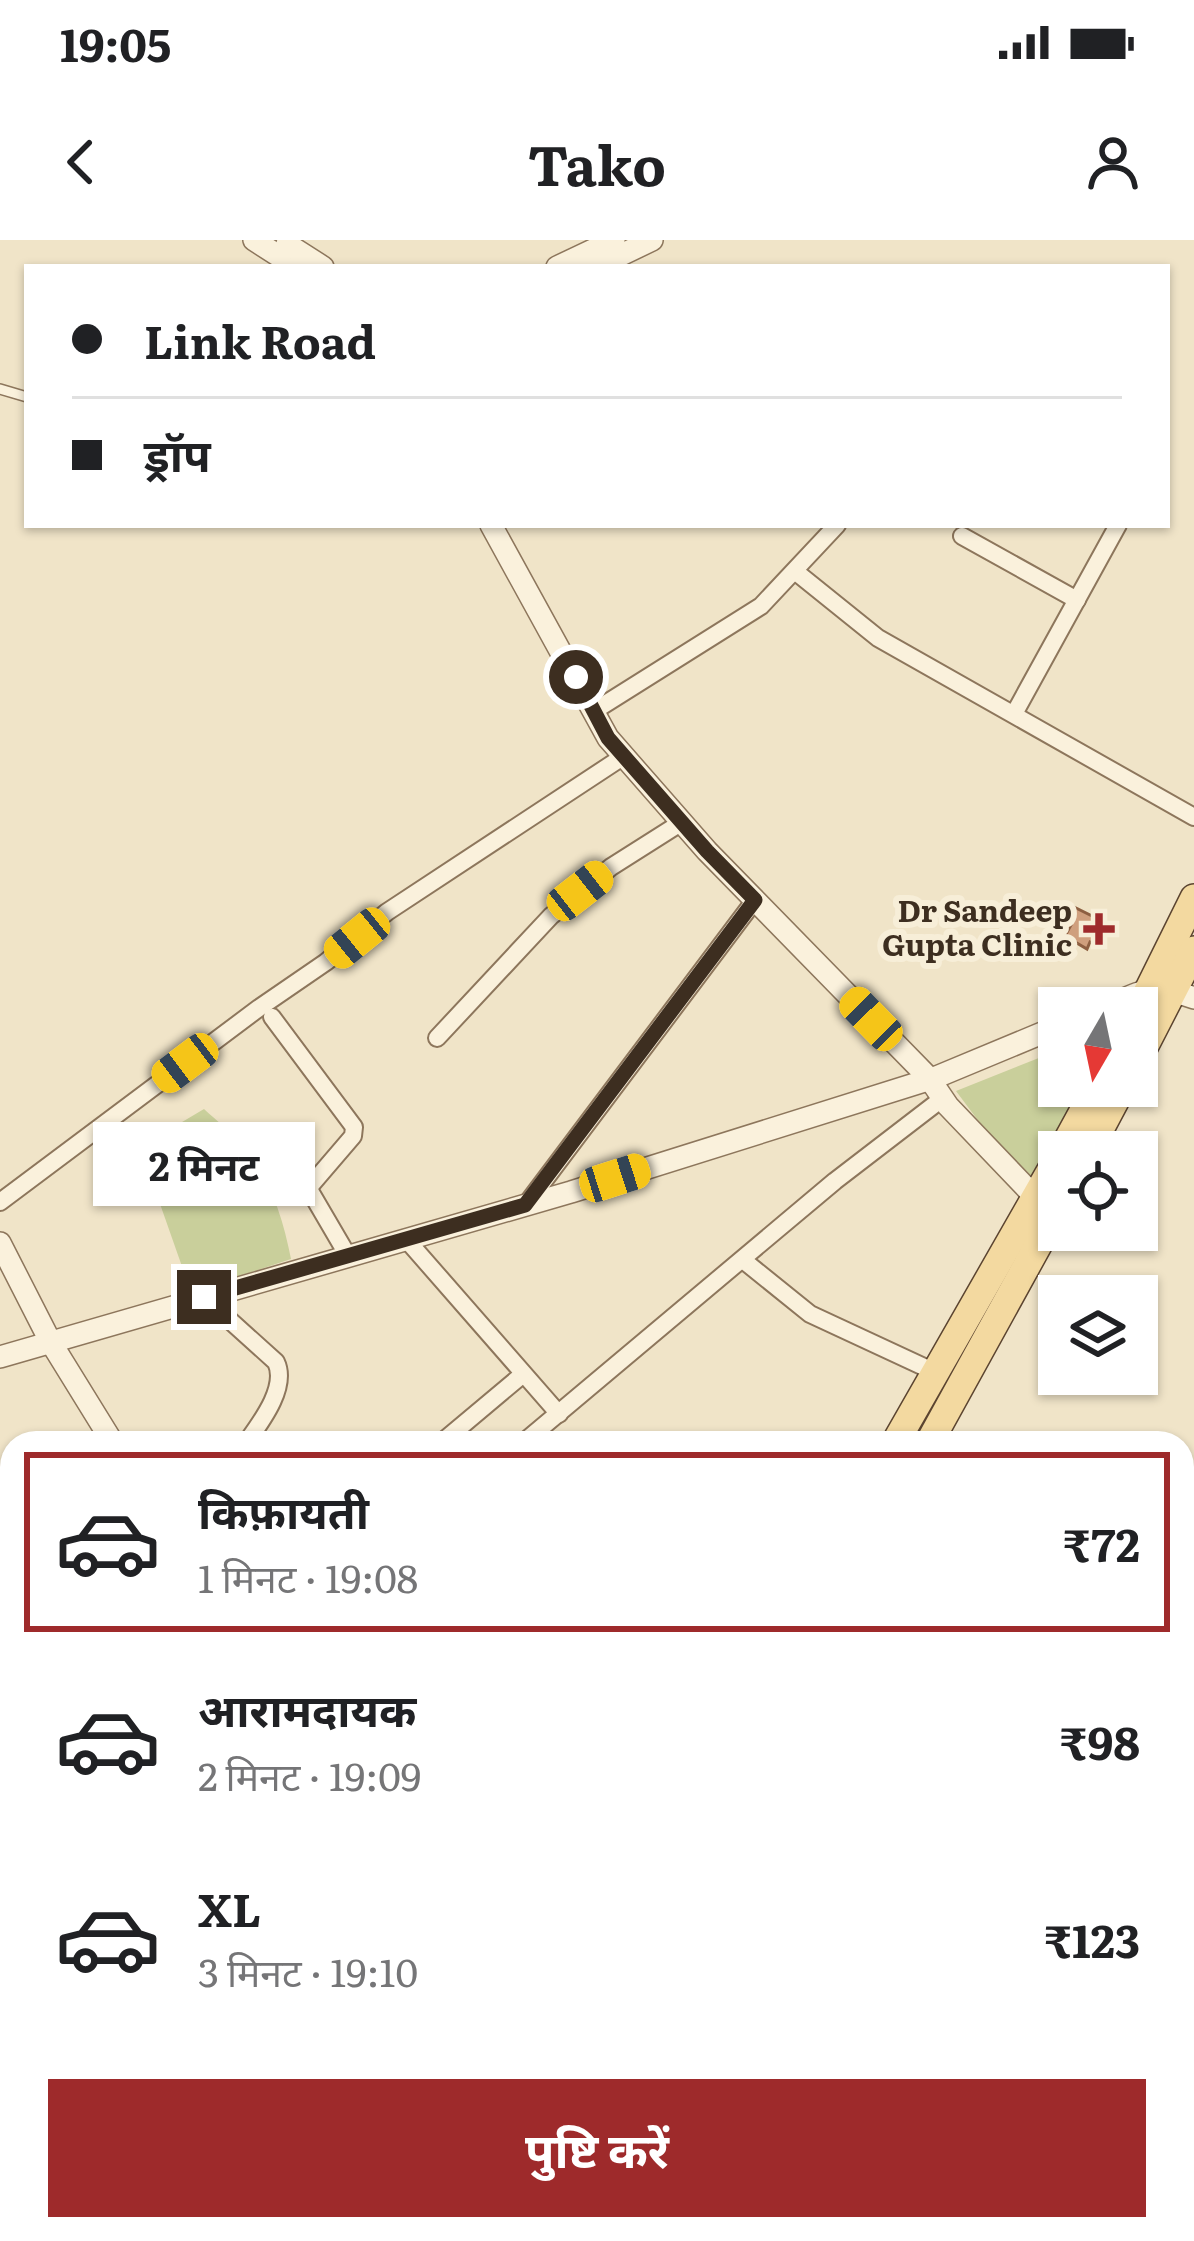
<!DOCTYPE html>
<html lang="hi">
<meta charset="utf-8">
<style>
:root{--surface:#fff;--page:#f2f2f2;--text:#202124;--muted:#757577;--line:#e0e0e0;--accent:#9e2a2b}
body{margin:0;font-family:Literata,"Noto Sans Devanagari",serif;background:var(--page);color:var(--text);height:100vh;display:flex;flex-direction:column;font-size:45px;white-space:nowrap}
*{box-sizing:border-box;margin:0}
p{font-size:39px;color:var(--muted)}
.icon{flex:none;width:66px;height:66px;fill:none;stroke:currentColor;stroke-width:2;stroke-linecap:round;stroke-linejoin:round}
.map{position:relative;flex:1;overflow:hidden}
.panel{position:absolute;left:0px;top:1191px;width:1194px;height:810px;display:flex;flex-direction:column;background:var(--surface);border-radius:36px 36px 0 0;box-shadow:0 3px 9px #0004}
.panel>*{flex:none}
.banner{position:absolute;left:24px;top:24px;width:1146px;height:264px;border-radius:0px;box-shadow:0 3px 9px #0004;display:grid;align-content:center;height:264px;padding:0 48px;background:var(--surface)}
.needle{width:78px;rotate:189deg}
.buttons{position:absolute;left:1038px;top:747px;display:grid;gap:24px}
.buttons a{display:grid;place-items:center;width:120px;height:120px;border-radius:0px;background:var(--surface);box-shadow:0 3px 9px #0004;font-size:60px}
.end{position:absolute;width:54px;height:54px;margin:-27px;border:15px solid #3d2e20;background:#fff;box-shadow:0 0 0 6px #fff}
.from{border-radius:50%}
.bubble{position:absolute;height:84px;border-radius:0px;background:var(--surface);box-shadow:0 3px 9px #0004;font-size:39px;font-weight:700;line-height:84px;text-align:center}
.car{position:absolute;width:36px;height:72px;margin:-36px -18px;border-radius:15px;box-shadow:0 0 9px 3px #0007;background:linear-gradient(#f5c518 24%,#345 0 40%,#f5c518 0 76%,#345 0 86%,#f5c518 0)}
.banner b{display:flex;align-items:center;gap:42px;height:114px;font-size:45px}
.banner b+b{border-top:3px solid var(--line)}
.banner i{width:30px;height:30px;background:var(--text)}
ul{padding:21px 0 0;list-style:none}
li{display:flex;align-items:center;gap:36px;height:180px;margin:0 24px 18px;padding:0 24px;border:6px solid transparent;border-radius:0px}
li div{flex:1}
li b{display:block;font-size:45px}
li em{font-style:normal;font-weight:700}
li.current{border-color:var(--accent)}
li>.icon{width:108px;height:108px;stroke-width:1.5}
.cta{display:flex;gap:24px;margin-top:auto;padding:24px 48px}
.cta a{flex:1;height:138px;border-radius:0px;background:var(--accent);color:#fff;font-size:48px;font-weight:700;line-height:138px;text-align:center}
.status{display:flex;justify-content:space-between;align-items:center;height:84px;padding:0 60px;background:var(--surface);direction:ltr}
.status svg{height:33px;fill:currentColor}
header{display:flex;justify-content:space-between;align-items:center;height:156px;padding:0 48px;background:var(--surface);font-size:54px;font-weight:700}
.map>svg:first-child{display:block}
.green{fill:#c9cf9b}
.building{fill:#cf9f7d;stroke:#8d5f41;stroke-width:3}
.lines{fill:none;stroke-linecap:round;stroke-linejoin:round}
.service-casing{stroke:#8d765c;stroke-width:12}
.minor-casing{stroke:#8d765c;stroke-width:20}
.tertiary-casing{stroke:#8d765c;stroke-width:24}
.primary-casing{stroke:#5b4430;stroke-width:30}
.trunk-casing{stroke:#5b4430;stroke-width:30}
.service{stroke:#faf1dc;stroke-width:9}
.minor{stroke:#faf1dc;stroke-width:16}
.tertiary{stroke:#faf1dc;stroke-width:21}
.primary{stroke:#f3d9a0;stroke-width:27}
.trunk{stroke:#eabe7c;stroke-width:27}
.route{stroke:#3d2e20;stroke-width:15}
.poi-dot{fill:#9e2a2b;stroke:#f7eed8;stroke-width:4.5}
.labels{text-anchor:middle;stroke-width:12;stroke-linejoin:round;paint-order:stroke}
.poi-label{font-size:30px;font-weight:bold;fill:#3d2e20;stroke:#f7eed8;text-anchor:end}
</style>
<div class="status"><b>19:05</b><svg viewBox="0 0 49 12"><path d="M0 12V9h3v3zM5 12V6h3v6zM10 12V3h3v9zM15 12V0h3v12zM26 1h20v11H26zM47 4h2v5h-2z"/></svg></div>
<header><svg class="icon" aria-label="back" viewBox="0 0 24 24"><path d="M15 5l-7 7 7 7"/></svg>Tako<svg class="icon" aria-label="person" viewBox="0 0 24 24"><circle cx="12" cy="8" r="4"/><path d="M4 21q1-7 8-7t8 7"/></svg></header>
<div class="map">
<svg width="1194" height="2001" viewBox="0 0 1194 2001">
<rect width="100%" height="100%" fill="#f0e4c8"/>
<g class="green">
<polygon points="1059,810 1059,846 1084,846 1028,947 956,851"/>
<path d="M 204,869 C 216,880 230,891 241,903 C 270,936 283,978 291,1019 L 191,1052 L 140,907 Z"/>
</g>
<polygon class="building" points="1072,666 1110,685 1098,706 1090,702 1087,709 1065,696 1071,685 1063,681"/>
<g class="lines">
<defs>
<polyline id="service" points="0,149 27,157"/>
<g id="minor">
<polyline points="962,296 1077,360"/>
<polyline points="796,332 878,398 1194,577"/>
<polyline points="594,471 761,366 837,285"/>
<polyline points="1014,474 1118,285"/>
<polyline points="272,777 354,887 353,896 311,945 310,951 348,1016"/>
<polyline points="437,798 551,676 611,627 682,582"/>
<polyline points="0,962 259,768 326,722 387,672 624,516"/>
<polyline points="525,966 755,660"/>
<polyline points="406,999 559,1174"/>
<polyline points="743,1020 810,1074 937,1133"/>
<path d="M 204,1057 L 276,1122 C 288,1147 261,1182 246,1203"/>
<polyline points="441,1203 522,1135"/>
<polyline points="523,1203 835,941 943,858"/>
<polyline points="1182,1275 1194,1278"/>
<polyline points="0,1353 12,1336"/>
<polyline points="0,1552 12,1557"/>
<polyline points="0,1764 12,1736"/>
<polyline points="452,2001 466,1989"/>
</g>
<g id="tertiary">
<polyline points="254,0 296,27"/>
<polyline points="287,4 323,27"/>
<polyline points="557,27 614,0"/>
<polyline points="596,27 652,0"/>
<polyline points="491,285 608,498 707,611 929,838 948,866 1036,958 1046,965"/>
<path d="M 1103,768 C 1144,751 1150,742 1194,758"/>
<polyline points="0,1003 50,1101 113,1203"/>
<polyline points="0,1117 571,952 934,838 1059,786"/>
</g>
<g id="primary">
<polyline points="1137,773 1194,658"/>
<polyline points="1137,821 1194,710"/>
<polyline points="1061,912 1097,846"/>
<polyline points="1088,912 1123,846"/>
<polyline points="895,1203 1059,916"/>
<polyline points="929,1203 1059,967"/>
<polyline points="0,1530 12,1530"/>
</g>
<g id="trunk">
<polyline points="1182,1726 1194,1731"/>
<polyline points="1182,1748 1194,1753"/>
<polyline points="504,2001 506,1989"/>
</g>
</defs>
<use href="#service" class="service-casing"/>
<use href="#minor" class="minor-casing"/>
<use href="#tertiary" class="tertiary-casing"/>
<use href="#primary" class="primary-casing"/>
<use href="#trunk" class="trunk-casing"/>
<use href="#service" class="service"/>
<use href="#minor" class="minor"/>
<use href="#tertiary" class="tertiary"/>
<use href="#primary" class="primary"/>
<use href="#trunk" class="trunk"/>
</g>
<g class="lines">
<polyline class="route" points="204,1057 525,965 755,660 707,611 608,498 576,437"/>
</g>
<path class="poi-dot" d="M1093 671h12v12h12v12h-12v12h-12v-12h-12v-12h12z"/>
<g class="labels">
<g class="poi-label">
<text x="1072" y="682">Dr Sandeep<tspan x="1072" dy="34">Gupta Clinic</tspan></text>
</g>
</g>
</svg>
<div class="buttons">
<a><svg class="needle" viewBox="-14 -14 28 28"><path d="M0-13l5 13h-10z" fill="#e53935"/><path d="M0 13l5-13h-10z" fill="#757577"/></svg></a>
<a><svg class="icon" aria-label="locate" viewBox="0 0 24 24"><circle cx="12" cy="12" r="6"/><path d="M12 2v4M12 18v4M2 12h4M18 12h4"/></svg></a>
<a><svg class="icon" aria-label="layers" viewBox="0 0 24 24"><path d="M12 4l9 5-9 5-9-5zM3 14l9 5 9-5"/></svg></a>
</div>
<i class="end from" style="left:576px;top:437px"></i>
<i class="end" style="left:204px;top:1057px"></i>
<div class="bubble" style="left:93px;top:882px;width:222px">2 मिनट</div>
<i class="car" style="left:580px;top:651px;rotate:52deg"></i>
<i class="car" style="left:357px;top:698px;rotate:231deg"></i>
<i class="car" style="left:871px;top:779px;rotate:316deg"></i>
<i class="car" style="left:185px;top:823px;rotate:233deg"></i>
<i class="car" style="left:615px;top:938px;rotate:72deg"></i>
<div class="banner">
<b><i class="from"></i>Link Road</b>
<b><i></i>ड्रॉप</b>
</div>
<section class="panel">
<ul>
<li class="current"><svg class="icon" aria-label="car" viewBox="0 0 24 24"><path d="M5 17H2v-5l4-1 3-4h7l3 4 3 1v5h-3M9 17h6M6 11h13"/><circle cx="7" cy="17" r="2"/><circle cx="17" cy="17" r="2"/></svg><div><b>किफ़ायती</b><p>1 मिनट · 19:08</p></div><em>₹72</em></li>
<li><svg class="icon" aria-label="car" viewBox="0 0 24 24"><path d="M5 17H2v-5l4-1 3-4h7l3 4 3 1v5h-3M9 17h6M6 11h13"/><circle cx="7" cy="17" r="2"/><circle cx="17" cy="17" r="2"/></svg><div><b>आरामदायक</b><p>2 मिनट · 19:09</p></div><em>₹98</em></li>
<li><svg class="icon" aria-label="car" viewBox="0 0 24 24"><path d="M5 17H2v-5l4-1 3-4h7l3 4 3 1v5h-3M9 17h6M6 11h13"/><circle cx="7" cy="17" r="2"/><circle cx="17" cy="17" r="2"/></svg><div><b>XL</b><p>3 मिनट · 19:10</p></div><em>₹123</em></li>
</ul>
<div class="cta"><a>पुष्टि करें</a></div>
</section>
</div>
